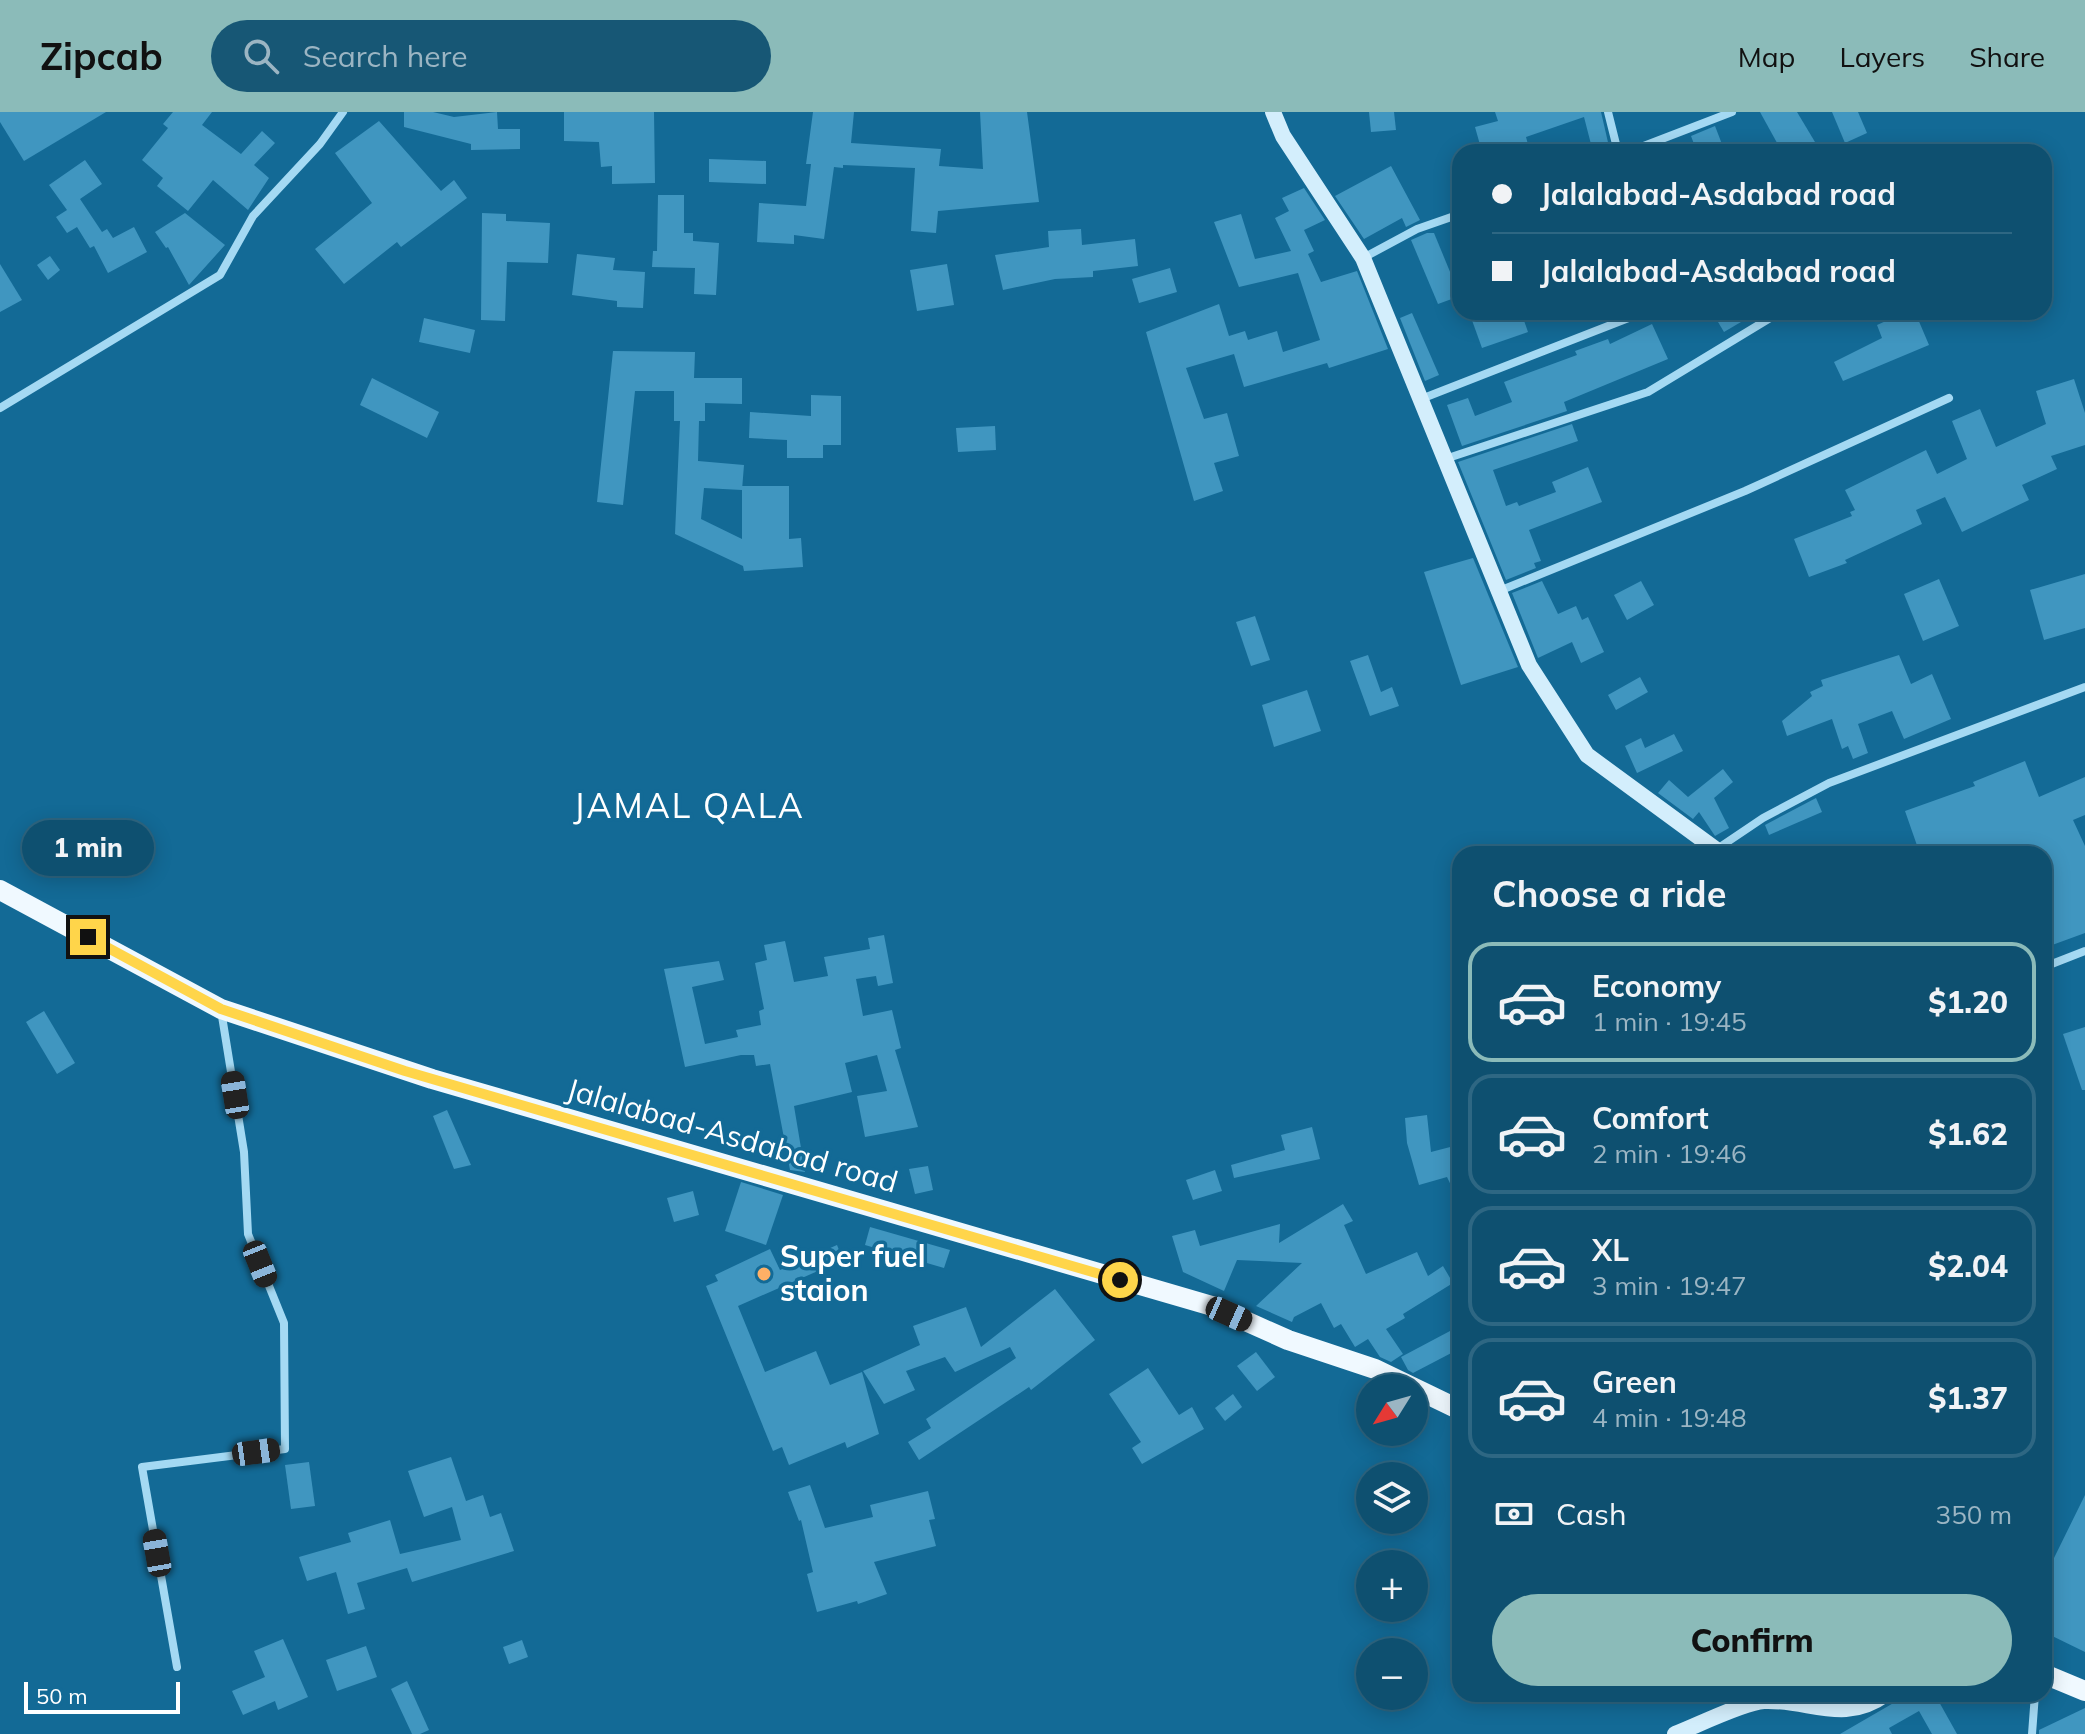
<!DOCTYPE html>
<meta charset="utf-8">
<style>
:root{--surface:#0e5070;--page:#175775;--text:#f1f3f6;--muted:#9bb5c3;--line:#2e6783;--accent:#8bbbb9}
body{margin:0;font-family:Mulish,sans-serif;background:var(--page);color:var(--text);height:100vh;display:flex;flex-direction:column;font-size:30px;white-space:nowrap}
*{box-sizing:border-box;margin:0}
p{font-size:26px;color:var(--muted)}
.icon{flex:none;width:44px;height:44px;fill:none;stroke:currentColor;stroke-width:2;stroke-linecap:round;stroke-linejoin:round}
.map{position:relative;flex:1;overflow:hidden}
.panel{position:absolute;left:1452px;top:734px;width:600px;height:856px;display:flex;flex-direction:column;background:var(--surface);border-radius:24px;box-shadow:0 4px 20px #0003,0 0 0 2px var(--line)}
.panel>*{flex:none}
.top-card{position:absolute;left:1452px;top:32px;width:600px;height:176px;border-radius:24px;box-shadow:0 4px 20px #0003,0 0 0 2px var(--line);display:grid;align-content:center;height:176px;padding:0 40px;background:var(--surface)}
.needle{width:52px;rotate:233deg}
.controls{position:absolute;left:1356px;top:1262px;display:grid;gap:16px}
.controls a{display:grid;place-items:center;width:72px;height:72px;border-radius:50%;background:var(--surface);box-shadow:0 4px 20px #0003,0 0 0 2px var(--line);font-size:40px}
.scale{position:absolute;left:24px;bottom:20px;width:156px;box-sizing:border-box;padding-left:8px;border:4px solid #fff;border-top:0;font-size:22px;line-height:28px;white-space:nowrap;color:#fff;-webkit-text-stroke:6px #136a96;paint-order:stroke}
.end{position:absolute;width:36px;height:36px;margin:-18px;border:10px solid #ffd54a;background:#111;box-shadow:0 0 0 4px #111}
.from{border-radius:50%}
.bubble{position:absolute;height:56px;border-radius:28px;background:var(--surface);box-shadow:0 4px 20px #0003,0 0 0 2px var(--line);font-size:26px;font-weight:800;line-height:56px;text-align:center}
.car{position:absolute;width:24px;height:48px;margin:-24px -12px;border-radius:10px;box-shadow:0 0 6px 2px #0007;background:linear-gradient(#222 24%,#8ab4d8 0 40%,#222 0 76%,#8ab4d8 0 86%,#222 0)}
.top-card b{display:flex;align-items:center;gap:28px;height:76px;font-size:30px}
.top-card b+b{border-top:2px solid var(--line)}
.top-card i{width:20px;height:20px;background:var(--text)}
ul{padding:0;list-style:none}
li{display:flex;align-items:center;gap:24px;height:120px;margin:0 16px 12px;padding:0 24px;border:4px solid var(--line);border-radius:24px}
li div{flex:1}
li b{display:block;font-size:30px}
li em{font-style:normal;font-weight:800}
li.current{border-color:var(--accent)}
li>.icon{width:72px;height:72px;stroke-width:1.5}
h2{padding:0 40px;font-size:36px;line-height:96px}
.pay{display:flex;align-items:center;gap:20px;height:88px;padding:0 40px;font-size:30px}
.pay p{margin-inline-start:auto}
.primary-button{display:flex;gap:16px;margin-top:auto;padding:16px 40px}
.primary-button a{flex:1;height:92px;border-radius:48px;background:var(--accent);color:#111;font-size:32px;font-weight:800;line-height:92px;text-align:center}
header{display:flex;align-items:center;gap:48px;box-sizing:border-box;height:112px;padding:0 40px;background:var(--accent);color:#111}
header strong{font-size:38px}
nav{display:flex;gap:44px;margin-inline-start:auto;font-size:28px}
.search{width:560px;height:72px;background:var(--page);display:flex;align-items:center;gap:20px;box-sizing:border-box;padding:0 28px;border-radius:44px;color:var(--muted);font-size:30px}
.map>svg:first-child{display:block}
.building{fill:#4096c0}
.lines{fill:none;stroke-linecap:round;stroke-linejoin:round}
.street{stroke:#a4d9f3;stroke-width:8}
.secondary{stroke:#d3eefc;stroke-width:16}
.primary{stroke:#f0f9ff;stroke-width:20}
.route{stroke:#ffd54a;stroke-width:10}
.poi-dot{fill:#ffb066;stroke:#136a96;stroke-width:3}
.labels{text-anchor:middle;stroke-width:7;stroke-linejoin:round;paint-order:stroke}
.street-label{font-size:30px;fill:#fff;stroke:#136a96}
.poi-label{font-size:30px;font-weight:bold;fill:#fff;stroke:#136a96;text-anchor:start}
.quarter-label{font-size:34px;letter-spacing:2px;fill:#fff;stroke:#136a96}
</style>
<header>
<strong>Zipcab</strong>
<div class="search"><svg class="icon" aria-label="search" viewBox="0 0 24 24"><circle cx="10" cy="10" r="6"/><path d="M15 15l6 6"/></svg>Search here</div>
<nav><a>Map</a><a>Layers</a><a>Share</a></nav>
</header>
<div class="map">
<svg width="2085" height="1622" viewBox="0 0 2085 1622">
<rect width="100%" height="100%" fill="#136a96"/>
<g class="building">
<polygon points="0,0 106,0 24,49 0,10"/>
<polygon points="173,0 212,0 202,13 241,42 262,19 275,31 254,53 269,66 248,98 213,68 188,99 157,74 163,66 142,48 168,16 163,12"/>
<polygon points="404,0 433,0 454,5 497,0 498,17 520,17 520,37 471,38 471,32 404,15"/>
<polygon points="564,0 654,0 655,71 612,72 612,54 601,55 599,30 564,29"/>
<polygon points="813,0 854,0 851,31 941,37 939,54 983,57 980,0 1027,0 1039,90 938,99 936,121 911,119 915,56 843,53 843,56 834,55 824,127 794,123 794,132 757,130 759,91 806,94 811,52 806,52"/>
<polygon points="1369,0 1394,0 1396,18 1371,20"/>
<polygon points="1495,0 1601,0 1610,39 1593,40 1584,5 1526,25 1530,40 1482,40 1475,15 1498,9"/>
<polygon points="1760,0 1797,0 1821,40 1782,40"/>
<polygon points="1832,0 1858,0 1867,21 1845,31"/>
<polygon points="379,9 441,79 454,68 467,86 401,135 397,130 344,172 315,137 372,91 335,41"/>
<polygon points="1715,14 1725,40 1697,40 1691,24"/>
<polygon points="709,47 766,49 766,72 709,70"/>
<polygon points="85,48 102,72 80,87 102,120 107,117 113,126 134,115 147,140 108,161 94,134 90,136 77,115 67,121 56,105 67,98 49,73"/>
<polygon points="1391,54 1420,108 1406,115 1402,106 1364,127 1335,84"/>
<polygon points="1304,76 1325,108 1304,118 1314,139 1308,142 1321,170 1357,159 1388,237 1329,256 1327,251 1244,275 1234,242 1186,256 1204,307 1227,301 1239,344 1214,351 1223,379 1194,389 1146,220 1219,192 1229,224 1245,219 1248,228 1277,219 1283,240 1320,228 1298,161 1239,175 1214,110 1241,102 1255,147 1291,139 1275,106 1289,99 1282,86"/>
<polygon points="658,83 684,83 684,121 693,121 693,129 719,131 716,183 694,182 695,156 652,155 653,139 657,139"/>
<polygon points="185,101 225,133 189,173 168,135 166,136 155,120"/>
<polygon points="482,101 506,102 506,109 550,111 548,151 507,150 505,209 481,208"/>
<polygon points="1081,117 1082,133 1135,127 1138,154 1093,159 1093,165 1055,167 1003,178 995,143 1049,135 1048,119"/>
<polygon points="1427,121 1434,121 1460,184 1438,192 1411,128"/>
<polygon points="577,142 615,146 613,158 645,160 643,196 617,195 617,189 572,183"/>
<polygon points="50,144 60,158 48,168 37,153"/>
<polygon points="0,152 22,188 0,200"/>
<polygon points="947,152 954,193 917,199 910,158"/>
<polygon points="1170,156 1177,180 1139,191 1132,167"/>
<polygon points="1469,200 1521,200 1528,220 1482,236"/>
<polygon points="1712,200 1758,200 1724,220"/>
<polygon points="1906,200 1915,200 1929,233 1843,269 1834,250 1882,226 1877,213"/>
<polygon points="1412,201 1439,263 1425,269 1400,206"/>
<polygon points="424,206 475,218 470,241 419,230"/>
<polygon points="1652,212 1668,247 1564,290 1567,299 1462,334 1447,293 1468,286 1475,304 1512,290 1504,270 1577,243 1575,239 1608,227 1610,232"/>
<polygon points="613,239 695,240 694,266 742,266 742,292 705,291 705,309 699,309 698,349 744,353 742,378 704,376 701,407 742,427 742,374 789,374 789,427 801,426 803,455 744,459 743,454 675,422 680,309 674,309 674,279 635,279 623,393 597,390"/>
<polygon points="372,266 439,300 427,326 360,293"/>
<polygon points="2074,267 2085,301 2085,333 2051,344 2057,357 2022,373 2029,388 1962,420 1945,385 1916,398 1922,412 1845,448 1847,451 1809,465 1794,427 1852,404 1850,400 1855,398 1845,378 1926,338 1937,362 1967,347 1952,309 1980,297 1996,335 2046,312 2036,279"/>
<polygon points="811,283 841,284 841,333 823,333 823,346 787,346 787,328 749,326 750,300 811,304"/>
<polygon points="1572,312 1578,329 1493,358 1506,394 1517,390 1519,394 1556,380 1552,370 1588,355 1602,390 1529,418 1541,449 1534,451 1536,456 1506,468 1458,350"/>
<polygon points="995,314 996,338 958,340 956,316"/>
<polygon points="1473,446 1518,555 1461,573 1424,460"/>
<polygon points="2085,462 2085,516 2044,528 2030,478"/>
<polygon points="1939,467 1959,514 1923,529 1904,482"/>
<polygon points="1542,469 1558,502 1576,494 1582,508 1588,505 1604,540 1581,551 1572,530 1538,546 1512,481"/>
<polygon points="1641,469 1654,493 1627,508 1614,483"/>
<polygon points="1255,504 1270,548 1251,554 1236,510"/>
<polygon points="1368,543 1381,580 1392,575 1399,594 1370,604 1350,549"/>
<polygon points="1899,543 1911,572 1932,562 1951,607 1904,627 1892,599 1858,612 1868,641 1853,647 1848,634 1842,637 1832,607 1787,624 1782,609 1812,584 1810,580 1823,574 1821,568"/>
<polygon points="1640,565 1648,580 1616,598 1608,583"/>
<polygon points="1307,578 1321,619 1274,635 1262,593"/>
<polygon points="1674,622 1683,639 1637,661 1625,634 1641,626 1645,636"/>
<polygon points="2025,649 2039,685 2085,665 2085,703 2073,708 2085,734 2085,821 2044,836 2044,742 1993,742 1991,735 1973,742 1920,742 1905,699 1975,674 1973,670"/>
<polygon points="1723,657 1733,670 1714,686 1729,716 1715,724 1699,700 1693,707 1658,681 1669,668 1688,685"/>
<polygon points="1816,686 1822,700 1769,723 1765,713"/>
<polygon points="884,823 893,871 878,874 876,864 856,867 863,904 892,898 901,936 895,938 918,1015 865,1025 857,984 887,979 877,943 845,951 852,980 794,994 805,1060 790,1058 770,952 756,954 754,943 741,943 685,955 664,857 719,849 724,868 692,875 705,932 738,925 736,918 761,913 759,899 764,897 755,851 767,848 764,833 785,829 794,870 828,864 824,845 870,837 868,826"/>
<polygon points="44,899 75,951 57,962 26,910"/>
<polygon points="2085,915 2085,978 2082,978 2063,922"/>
<polygon points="447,998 471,1053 454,1057 433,1004"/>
<polygon points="1427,1003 1431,1040 1454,1034 1460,1055 1460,1092 1447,1065 1419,1073 1407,1031 1405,1006"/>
<polygon points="1312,1015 1320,1047 1234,1066 1231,1053 1285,1038 1281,1023"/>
<polygon points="928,1054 933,1078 915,1082 909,1057"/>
<polygon points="1215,1058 1222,1079 1193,1088 1186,1068"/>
<polygon points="741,1070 783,1083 766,1133 725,1119"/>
<polygon points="693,1079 699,1103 674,1110 667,1086"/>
<polygon points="1343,1092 1353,1109 1344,1113 1366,1162 1417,1140 1428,1164 1443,1154 1453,1171 1403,1202 1405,1206 1386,1217 1403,1242 1391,1250 1380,1245 1368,1227 1355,1235 1341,1212 1334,1216 1321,1191 1294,1205 1292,1210 1256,1194 1302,1151 1237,1148 1224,1179 1183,1160 1172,1124 1195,1118 1200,1134 1280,1112 1279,1131"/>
<polygon points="870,1115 950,1138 944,1156 865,1133"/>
<polygon points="837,1133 843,1148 738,1194 765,1260 816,1239 830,1273 862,1260 879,1322 847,1336 845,1330 789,1353 782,1335 773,1339 706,1174 718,1169 715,1163 770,1137 780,1158"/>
<polygon points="1055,1177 1095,1228 1031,1278 1029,1275 919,1348 908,1330 931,1316 926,1307 1016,1246 1010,1235 955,1260 945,1245 906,1259 915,1278 884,1292 863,1259 920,1233 913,1214 966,1195 981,1235"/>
<polygon points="1450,1219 1459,1237 1413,1261 1408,1258 1401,1245"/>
<polygon points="1256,1240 1275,1265 1257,1279 1237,1254"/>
<polygon points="1148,1256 1179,1303 1192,1295 1204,1317 1142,1352 1132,1336 1141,1330 1109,1282"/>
<polygon points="1233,1282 1242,1295 1225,1309 1215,1296"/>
<polygon points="451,1345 466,1389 483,1383 490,1405 501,1401 514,1439 412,1470 407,1456 357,1471 365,1497 348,1502 336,1460 307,1469 299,1445 351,1430 348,1421 390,1408 400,1442 461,1428 452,1395 424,1405 408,1359"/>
<polygon points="309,1350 315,1394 291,1397 285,1353"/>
<polygon points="810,1373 825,1416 873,1405 870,1393 928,1379 935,1407 929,1408 936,1434 874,1450 887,1482 858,1492 857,1489 817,1500 807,1462 813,1460 801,1408 799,1409 788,1380"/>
<polygon points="2085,1383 2085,1540 2044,1520 2044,1441 2054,1446"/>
<polygon points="283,1527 308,1585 278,1598 275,1589 243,1603 232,1579 265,1565 254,1539"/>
<polygon points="522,1528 528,1545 509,1552 503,1535"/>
<polygon points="366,1534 377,1565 337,1579 326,1548"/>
<polygon points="407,1569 429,1618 420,1622 412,1622 391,1577"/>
<polygon points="1909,1582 1950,1582 1938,1588 1957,1622 1932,1622 1919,1599 1889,1616 1892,1622 1840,1622"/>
<polygon points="2085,1596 2085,1622 2039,1622 2039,1618"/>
</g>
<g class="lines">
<g class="street">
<polyline points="1608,0 1618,40"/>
<polyline points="1628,40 1732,0"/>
<polyline points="1363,146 1417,117 1460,102"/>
<polyline points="1421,287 1644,200"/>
<polyline points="0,296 220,163 253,104 320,32 343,0"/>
<polyline points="1445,347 1648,280 1780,200"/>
<polyline points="1499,479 1745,379 1949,286"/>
<polyline points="1717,737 1763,706 1829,671 2085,575"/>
<polyline points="2044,855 2085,839"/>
<polyline points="177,1555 142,1355 285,1337 284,1211 248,1122 244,1040 221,898"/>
<polyline points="2032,1622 2035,1582"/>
</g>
<g class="secondary">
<polyline points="1273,0 1283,24 1363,146 1529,553 1587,643 1722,742"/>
<path d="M 1675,1622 C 1696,1614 1744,1590 1764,1589 C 1810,1587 1843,1613 1886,1582"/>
</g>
<g class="primary">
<polyline points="0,778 221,897 432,967 1212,1194 1288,1228 1375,1257 1460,1298"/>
<polyline points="2044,1562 2085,1579"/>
</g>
</g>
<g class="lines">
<polyline class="route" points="88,825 221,897 405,959 1120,1168"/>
</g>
<circle class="poi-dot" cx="764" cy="1162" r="8"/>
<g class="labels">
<g class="street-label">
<text transform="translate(732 1024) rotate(16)" y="10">Jalalabad-Asdabad road</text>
</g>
<g class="poi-label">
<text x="780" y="1155">Super fuel<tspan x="780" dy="34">staion</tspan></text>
</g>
<g class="quarter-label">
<text x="689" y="706">JAMAL QALA</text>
</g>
</g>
</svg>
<div class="controls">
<a><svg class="needle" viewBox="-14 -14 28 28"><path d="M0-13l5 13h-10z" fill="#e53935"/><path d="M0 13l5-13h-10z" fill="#9bb5c3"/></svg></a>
<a><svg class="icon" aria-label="layers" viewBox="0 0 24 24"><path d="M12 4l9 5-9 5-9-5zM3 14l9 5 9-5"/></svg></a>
<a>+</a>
<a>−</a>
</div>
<div class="scale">50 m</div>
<i class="end from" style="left:1120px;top:1168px"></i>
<i class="end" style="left:88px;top:825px"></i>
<div class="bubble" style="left:22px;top:708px;width:132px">1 min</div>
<i class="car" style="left:235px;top:983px;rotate:351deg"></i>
<i class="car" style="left:260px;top:1152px;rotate:158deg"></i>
<i class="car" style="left:1229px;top:1202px;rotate:114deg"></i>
<i class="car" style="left:256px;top:1340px;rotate:82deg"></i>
<i class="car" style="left:157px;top:1441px;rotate:350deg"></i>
<div class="top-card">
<b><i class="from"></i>Jalalabad-Asdabad road</b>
<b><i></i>Jalalabad-Asdabad road</b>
</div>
<section class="panel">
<h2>Choose a ride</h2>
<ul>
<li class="current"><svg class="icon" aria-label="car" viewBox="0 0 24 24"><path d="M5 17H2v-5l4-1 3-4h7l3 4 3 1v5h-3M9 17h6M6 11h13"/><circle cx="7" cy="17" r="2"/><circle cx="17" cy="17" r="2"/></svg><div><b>Economy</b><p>1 min · 19:45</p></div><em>$1.20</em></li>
<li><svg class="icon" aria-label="car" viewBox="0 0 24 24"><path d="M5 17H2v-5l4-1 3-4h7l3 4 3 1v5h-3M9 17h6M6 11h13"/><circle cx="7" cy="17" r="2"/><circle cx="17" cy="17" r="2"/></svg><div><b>Comfort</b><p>2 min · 19:46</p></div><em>$1.62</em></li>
<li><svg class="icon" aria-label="car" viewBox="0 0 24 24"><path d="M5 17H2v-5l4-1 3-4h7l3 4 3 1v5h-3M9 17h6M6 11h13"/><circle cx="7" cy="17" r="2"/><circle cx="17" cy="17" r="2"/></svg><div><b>XL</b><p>3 min · 19:47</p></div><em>$2.04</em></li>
<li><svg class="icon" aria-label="car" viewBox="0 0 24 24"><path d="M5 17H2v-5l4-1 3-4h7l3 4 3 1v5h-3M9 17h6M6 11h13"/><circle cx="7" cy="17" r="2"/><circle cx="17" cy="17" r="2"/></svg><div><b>Green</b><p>4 min · 19:48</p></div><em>$1.37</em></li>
</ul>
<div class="pay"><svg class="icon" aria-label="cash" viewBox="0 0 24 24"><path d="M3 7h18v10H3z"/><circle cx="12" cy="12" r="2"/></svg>Cash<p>350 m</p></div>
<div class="primary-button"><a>Confirm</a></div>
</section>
</div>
